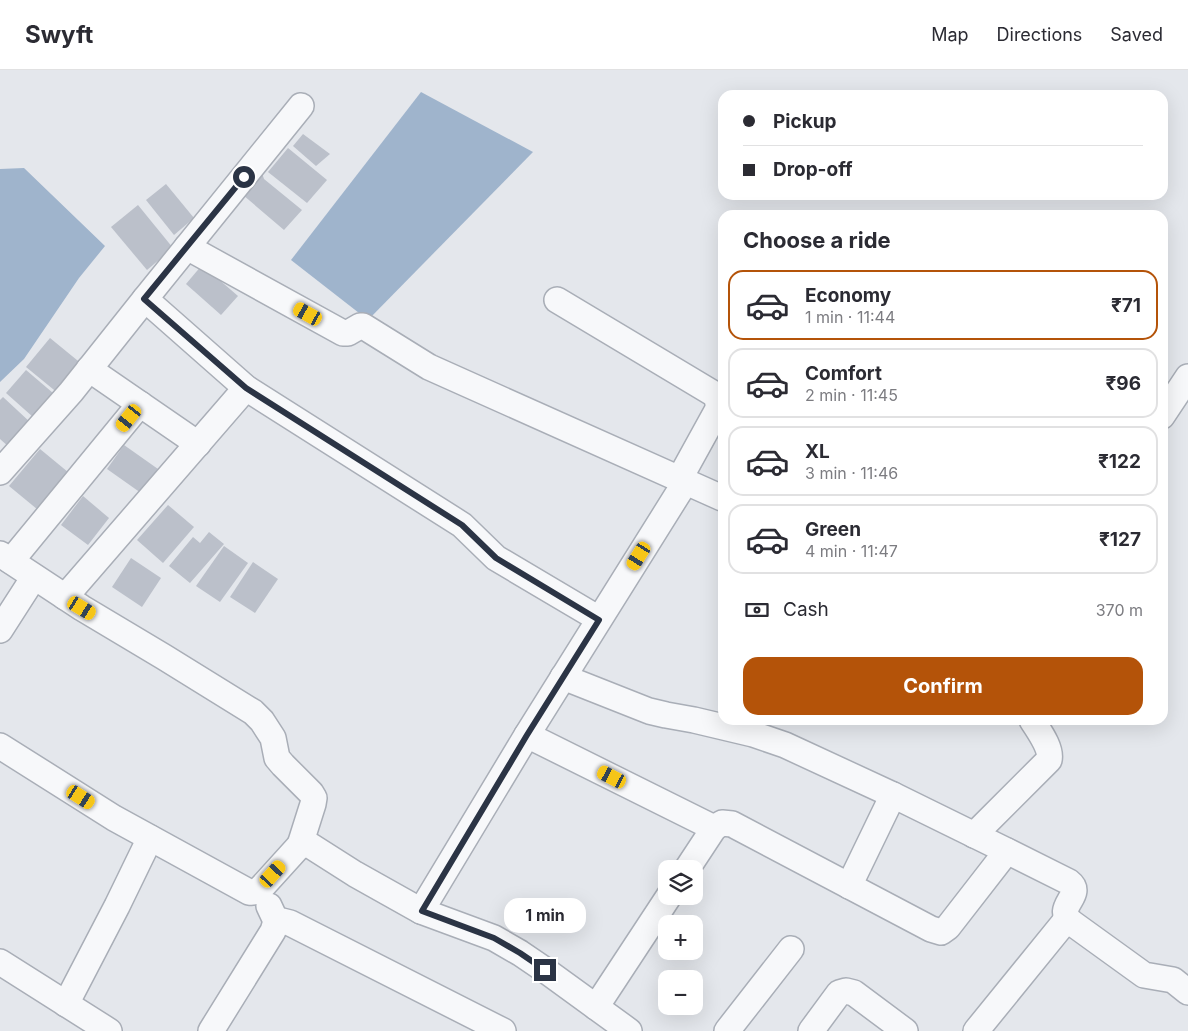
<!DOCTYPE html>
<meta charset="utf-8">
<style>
:root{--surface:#fff;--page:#f2f2f3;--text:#2b2b33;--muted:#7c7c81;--line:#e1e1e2;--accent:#b45309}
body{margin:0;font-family:Inter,sans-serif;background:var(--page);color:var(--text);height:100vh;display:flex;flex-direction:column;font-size:19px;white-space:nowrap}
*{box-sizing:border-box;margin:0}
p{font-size:16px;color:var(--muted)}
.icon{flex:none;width:28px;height:28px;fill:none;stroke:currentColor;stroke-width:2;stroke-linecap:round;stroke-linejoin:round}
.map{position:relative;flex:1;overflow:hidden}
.side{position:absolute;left:718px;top:140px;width:450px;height:515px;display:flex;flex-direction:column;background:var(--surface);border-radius:15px;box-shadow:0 5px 20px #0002}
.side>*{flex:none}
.banner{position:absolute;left:718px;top:20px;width:450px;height:110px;border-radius:15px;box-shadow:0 5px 20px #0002;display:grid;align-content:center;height:110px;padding:0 25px;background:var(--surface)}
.buttons{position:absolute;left:658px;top:790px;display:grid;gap:10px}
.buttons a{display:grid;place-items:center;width:45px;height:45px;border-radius:10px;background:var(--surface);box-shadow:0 5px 20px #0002;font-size:25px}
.end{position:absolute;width:22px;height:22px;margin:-11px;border:6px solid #2b3445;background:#fff;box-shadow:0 0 0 2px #fff}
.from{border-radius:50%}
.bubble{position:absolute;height:35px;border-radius:15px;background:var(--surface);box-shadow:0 5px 20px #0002;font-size:16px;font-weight:700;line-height:35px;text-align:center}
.car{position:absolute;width:15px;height:30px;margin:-15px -8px;border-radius:6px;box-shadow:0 0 4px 1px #0007;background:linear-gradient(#f5c518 24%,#345 0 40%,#f5c518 0 76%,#345 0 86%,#f5c518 0)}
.banner b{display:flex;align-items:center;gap:18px;height:48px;font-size:19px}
.banner b+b{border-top:1px solid var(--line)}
.banner i{width:12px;height:12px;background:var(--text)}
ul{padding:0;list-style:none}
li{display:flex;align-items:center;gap:15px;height:70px;margin:0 10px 8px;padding:0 15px;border:2px solid var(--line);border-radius:15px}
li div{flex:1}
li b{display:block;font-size:19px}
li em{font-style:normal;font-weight:700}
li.on{border-color:var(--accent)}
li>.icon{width:45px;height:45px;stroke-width:1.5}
h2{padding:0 25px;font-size:22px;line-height:60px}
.pay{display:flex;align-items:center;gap:12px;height:55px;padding:0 25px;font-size:19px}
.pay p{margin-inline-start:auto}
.cta{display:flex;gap:10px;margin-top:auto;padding:10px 25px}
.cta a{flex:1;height:58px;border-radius:15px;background:var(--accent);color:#fff;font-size:20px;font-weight:700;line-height:58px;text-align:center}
header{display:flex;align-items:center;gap:30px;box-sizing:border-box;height:70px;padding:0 25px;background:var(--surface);border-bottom:1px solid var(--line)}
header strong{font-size:24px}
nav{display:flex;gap:28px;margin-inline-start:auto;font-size:18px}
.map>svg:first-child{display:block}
.water{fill:#9fb4cc}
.building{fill:#bbc0ca}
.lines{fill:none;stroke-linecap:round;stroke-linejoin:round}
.minor-casing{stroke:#a9aeb7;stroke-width:28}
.minor{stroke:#f7f8fa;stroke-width:25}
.route{stroke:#2b3445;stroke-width:6}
</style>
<header>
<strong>Swyft</strong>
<nav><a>Map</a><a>Directions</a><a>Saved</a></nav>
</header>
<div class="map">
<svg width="1188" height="961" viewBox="0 0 1188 961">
<rect width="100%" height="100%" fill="#e4e7ec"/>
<g class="water">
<polygon points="421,22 533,82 368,250 291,190"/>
<polygon points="24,98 105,176 79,208 24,289 0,312 0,99"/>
</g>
<g class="building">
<polygon points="303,64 330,84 316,96 293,76"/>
<polygon points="288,78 327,110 307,133 268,102"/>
<polygon points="262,103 264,109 302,140 284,160 243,125"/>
<polygon points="166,114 194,148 174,165 146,130"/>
<polygon points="138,135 173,178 147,200 111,157"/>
<polygon points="202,195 238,226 221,245 186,214"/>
<polygon points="50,268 83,295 59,324 26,297"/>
<polygon points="26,300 53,323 33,347 6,323"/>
<polygon points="3,327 31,353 9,377 0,369 0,330"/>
<polygon points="124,375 158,399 141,423 107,399"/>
<polygon points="40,379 74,407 43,444 9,416"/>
<polygon points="83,426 109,448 88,475 61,455"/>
<polygon points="168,435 194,457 163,493 137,470"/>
<polygon points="209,462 224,474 190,513 169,496 193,467 200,473"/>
<polygon points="224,476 248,493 220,532 196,516"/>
<polygon points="131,488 161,508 142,537 112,517"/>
<polygon points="253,492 278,509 255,543 230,527"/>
</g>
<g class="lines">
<defs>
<g id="minor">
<polyline points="187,177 343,263 348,263 360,256 363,256 429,297 722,428"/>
<polyline points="145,229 246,318 462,455 496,488 599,549"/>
<path d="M 557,230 L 714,324 C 718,329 719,333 718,339 L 680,408"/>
<polyline points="89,299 198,374"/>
<polyline points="1162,346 1188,307"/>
<polyline points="0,402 71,322 145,229 301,36"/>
<polyline points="0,484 82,538 164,587 253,642 262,651 273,668 277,688 283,695 311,723 314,728 313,734 300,775"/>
<polyline points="11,491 140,334"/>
<polyline points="65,527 246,318"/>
<polyline points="0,560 34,507"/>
<path d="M 563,607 L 649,641 L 666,645 L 694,650 L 753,664 L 785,675 L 893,725 L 1007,781 L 1069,812 C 1086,825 1052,837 1072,853 L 1144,905 L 1173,910 L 1188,922"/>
<polyline points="527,665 714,758"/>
<path d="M 0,676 L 114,748 L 249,822 C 254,823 257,821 261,818 L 300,775 L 306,775 L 311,776 L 355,804 L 421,841 L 494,868 L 520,883 L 545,900 L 629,961"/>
<path d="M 974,765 L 1049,690 C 1052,678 1038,660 1032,650"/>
<polyline points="687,799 714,758 722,753 732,754 931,859 941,862 948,857 1007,781"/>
<polyline points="849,816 893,725"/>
<polyline points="421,841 527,665 686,411"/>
<polyline points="276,851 282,851 290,853 503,961"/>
<polyline points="0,892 109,961"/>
<polyline points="66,934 117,836 150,768"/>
<polyline points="596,937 669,826"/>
<polyline points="211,961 273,861 276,851 269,836"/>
<polyline points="727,961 791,879"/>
<polyline points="811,961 839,923 846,921 854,923 905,961"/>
<polyline points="976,961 1067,849"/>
</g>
</defs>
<use href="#minor" class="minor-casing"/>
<use href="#minor" class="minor"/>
</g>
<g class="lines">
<polyline class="route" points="244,107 144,229 246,318 462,455 496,488 599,550 527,665 422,841 494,868 520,883 545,900"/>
</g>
</svg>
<div class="buttons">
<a><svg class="icon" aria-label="layers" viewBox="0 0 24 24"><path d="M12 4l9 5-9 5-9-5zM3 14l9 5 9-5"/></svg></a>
<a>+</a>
<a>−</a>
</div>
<i class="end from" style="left:244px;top:107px"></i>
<i class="end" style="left:545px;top:900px"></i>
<div class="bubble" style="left:504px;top:828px;width:82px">1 min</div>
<i class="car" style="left:308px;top:244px;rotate:299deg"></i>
<i class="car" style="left:129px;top:348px;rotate:219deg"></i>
<i class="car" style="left:639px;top:486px;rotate:212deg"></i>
<i class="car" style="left:82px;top:538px;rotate:121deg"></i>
<i class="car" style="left:612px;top:707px;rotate:297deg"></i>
<i class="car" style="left:81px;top:727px;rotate:122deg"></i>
<i class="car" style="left:273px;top:804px;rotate:42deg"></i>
<div class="banner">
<b><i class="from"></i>Pickup</b>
<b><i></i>Drop-off</b>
</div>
<section class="side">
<h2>Choose a ride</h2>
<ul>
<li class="on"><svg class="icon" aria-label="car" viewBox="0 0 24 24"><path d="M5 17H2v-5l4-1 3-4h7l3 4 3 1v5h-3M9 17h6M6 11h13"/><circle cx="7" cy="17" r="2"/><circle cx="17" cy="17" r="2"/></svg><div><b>Economy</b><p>1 min · 11:44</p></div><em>₹71</em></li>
<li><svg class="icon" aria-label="car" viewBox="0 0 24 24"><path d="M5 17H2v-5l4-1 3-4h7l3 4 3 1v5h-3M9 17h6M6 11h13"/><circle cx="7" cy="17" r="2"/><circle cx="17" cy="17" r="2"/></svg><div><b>Comfort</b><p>2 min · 11:45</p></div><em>₹96</em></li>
<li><svg class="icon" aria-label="car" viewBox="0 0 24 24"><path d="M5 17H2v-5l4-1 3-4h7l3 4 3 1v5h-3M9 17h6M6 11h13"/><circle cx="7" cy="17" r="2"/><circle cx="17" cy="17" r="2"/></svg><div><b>XL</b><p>3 min · 11:46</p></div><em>₹122</em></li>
<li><svg class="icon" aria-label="car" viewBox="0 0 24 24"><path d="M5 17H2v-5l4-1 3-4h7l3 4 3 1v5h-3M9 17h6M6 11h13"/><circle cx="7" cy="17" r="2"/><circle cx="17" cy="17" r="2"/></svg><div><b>Green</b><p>4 min · 11:47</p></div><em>₹127</em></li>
</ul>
<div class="pay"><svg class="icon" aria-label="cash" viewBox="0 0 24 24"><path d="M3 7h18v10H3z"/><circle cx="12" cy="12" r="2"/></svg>Cash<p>370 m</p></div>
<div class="cta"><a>Confirm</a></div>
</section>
</div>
